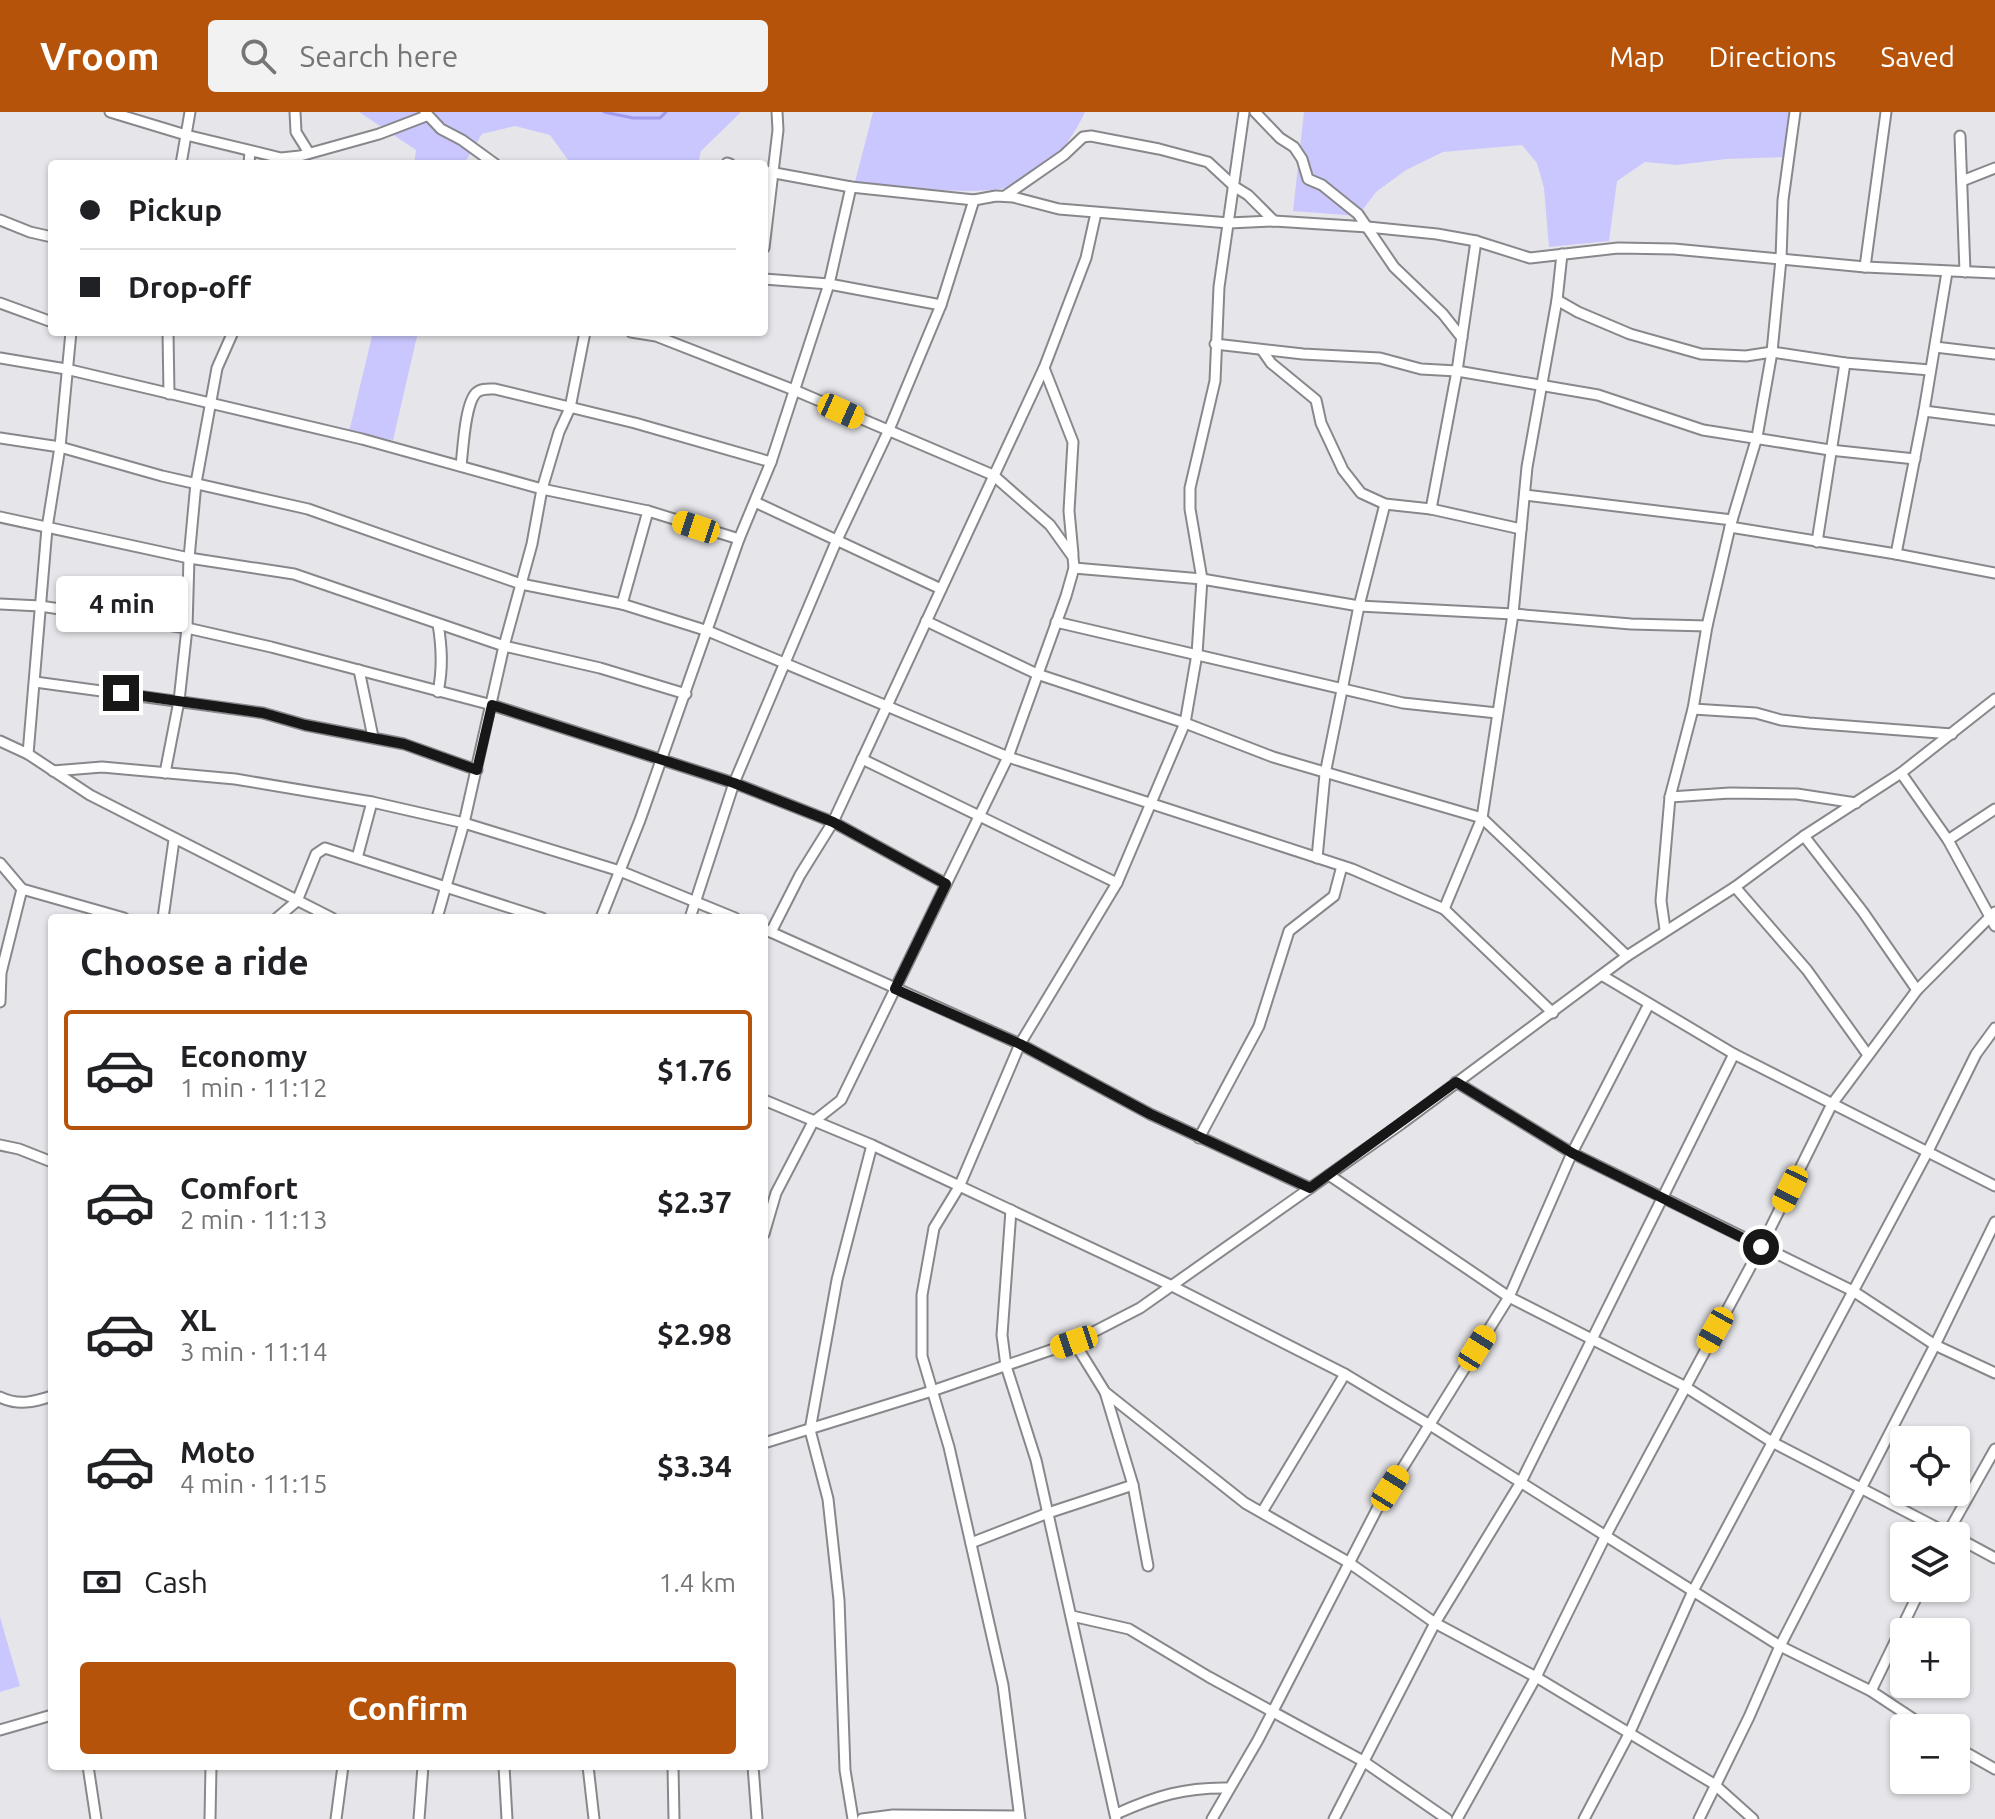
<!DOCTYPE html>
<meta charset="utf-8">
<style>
:root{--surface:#fff;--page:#f2f2f2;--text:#202124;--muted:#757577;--line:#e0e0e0;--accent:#b45309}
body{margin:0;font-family:Ubuntu,sans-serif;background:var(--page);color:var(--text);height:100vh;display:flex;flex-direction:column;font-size:30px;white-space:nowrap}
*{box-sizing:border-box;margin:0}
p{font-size:26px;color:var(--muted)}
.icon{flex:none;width:44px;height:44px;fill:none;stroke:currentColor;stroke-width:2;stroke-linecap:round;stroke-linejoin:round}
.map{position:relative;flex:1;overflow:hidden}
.panel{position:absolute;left:48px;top:802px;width:720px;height:856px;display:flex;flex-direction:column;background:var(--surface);border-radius:8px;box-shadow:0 2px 6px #0004}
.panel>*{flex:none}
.top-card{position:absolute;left:48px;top:48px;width:720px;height:176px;border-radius:8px;box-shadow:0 2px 6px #0004;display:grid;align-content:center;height:176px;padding:0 32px;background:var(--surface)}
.controls{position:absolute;left:1890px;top:1314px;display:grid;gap:16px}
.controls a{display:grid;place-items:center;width:80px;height:80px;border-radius:8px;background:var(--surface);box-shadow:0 2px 6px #0004;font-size:40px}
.end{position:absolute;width:36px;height:36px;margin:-18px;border:10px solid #171718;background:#fff;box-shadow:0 0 0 4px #fff}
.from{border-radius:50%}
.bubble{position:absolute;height:56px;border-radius:8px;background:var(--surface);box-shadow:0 2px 6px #0004;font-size:26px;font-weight:600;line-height:56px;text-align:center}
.car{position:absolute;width:24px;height:48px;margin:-24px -12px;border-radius:10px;box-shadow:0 0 6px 2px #0007;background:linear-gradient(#f5c518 24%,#345 0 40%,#f5c518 0 76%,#345 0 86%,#f5c518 0)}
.top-card b{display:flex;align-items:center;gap:28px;height:76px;font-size:30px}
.top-card b+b{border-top:2px solid var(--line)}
.top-card i{width:20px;height:20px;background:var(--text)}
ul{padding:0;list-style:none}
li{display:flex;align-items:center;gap:24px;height:120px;margin:0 16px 12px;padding:0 16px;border:4px solid transparent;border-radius:8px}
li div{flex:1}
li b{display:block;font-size:30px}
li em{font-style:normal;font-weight:600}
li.active{border-color:var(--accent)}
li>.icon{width:72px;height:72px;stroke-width:1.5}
h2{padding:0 32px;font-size:36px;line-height:96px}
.pay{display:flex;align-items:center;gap:20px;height:88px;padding:0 32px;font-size:30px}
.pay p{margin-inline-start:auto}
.action{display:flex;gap:16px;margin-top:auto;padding:16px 32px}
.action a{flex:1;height:92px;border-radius:8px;background:var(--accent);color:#fff;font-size:32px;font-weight:600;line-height:92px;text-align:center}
header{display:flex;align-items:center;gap:48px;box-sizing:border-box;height:112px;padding:0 40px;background:var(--accent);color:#fff}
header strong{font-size:38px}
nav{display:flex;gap:44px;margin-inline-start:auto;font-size:28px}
.search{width:560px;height:72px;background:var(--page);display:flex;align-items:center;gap:20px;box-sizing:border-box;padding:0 28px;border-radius:8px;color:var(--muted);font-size:30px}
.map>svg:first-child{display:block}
.green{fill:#c9c7fe}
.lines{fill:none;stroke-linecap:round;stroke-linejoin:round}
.stream{stroke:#a19bec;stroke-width:3}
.minor-casing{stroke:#88888c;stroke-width:13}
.minor{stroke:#fff;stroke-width:9}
.route{stroke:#171718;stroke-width:10}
</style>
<header>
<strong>Vroom</strong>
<div class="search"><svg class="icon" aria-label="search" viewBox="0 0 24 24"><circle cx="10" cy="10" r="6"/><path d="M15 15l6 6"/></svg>Search here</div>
<nav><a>Map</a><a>Directions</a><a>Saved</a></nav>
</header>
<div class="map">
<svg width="1995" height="1707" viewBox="0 0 1995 1707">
<rect width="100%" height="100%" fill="#e6e6ea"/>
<g class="green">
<polygon points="359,0 741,0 701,39 698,52 571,52 550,23 515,14 482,22 464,52 414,52 416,38"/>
<path d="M 873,0 L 1085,0 C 1073,26 1052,54 1026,69 C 993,89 896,73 855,70 Z"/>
<polygon points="1304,0 1793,0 1787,45 1726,47 1677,53 1645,50 1617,69 1609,129 1549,135 1544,76 1537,51 1522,33 1443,40 1406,58 1376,80 1358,104 1293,99"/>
<polygon points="373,220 418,220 393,328 349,320"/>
<polygon points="0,1505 20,1574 0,1580"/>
</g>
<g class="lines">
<polyline class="stream" points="604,0 633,6 660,6 666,0"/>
<defs>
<g id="minor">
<polyline points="110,0 186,23 281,46 300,44 379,22 426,4"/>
<polyline points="295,0 296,20 309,41"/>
<polyline points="425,0 441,17 462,28 495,52"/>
<polyline points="1255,0 1280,26 1294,35 1302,47 1308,67 1322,73 1358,102 1394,155 1443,202 1462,226"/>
<polyline points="1960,24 1965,160"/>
<polyline points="727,51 730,52"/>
<polyline points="181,52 190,0"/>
<polyline points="249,52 250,39"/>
<polyline points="764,59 851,75 974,88 996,84 1013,85 1059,97 1229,111 1274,109 1368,115 1437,122 1476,129 1530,146 1618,136 1674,137 1865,155 1995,161"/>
<polyline points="1962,69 1995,56"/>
<polyline points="1005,84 1064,43 1083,25 1091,24 1159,37 1208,50 1235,75 1248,83 1274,109"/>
<polyline points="0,108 30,120 52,125"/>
<polyline points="764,136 778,18 777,0"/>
<polyline points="1865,155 1886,0"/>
<polyline points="764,167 829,172 941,193"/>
<polyline points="1557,188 1578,200 1630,222 1701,242 1746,244 1772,240 1845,251 1930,258"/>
<polyline points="0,191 52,210"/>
<polyline points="168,220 169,282"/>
<polyline points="631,220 656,224 794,278 993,363 1050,413 1073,445 1074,456 1066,484 1008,645 841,988 813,1010 776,1081 764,1122"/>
<polyline points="1215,232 1303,242 1380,246 1421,257 1457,259 1598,283 1703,318 1830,338 1915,347"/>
<polyline points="1935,235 1995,242"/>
<polyline points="1262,238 1271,251 1316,288 1321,311 1343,358 1361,381 1385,392 1431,397 1521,417"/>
<polyline points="0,246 66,257 362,327 542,377 648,399 739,427"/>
<polyline points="1044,256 1073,330 1069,399 1073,442"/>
<polyline points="1924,299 1995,308"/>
<polyline points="0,326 60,335 162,364 308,397 521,472 622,492 708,519 1008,645 1352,757 1444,797 1553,901"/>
<path d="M 461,354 C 463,337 465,292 476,281 C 481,276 488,277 495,277 L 635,311 L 771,350"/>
<polyline points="1525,383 1732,408"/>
<polyline points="755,390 941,477"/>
<polyline points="1431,397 1457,259 1476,129"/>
<polyline points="0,405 189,446 294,462 504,534 600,556 686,582"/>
<polyline points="1730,415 1896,442 1995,461"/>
<polyline points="1817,430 1845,251"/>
<polyline points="1896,442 1924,299 1947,160"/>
<polyline points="1074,456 1202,467 1359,494 1513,502 1631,512 1707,514"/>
<polyline points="0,492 40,494 187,516 271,535 492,593 734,671 833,710 946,772"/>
<polyline points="622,492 648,399"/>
<polyline points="926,509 1037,562 1185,611 1273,645 1482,706 1627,844"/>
<polyline points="1056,510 1403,591 1497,601"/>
<polyline points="359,558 373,625"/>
<polyline points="35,570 263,601 305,613 404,632 477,658"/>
<path d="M 438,580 C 443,556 442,536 438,512"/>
<polyline points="1693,597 1756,601 1781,608 1809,611 1952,622"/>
<polyline points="0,629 28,642 90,683 332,806"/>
<polyline points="28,642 47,416 60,335 71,220"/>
<polyline points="862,647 1117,771"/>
<polyline points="53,659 102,655 235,667 372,690 464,711 620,759 735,806"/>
<polyline points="165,661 179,589 187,516 189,446 196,371 217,256 233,220"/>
<polyline points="1901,661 1948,728 1995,814"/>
<polyline points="1670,685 1730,681 1797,682 1856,691"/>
<polyline points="1804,724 1863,800 1917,878"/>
<polyline points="1948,728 1995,697"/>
<polyline points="357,746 372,690"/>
<polyline points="1317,746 1325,662 1359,494 1385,392"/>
<polyline points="0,751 22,777"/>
<polyline points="1735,775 1807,858 1868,943"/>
<polyline points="1444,797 1482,706 1513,502 1527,355 1557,188 1562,142"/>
<polyline points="163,806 174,728"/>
<polyline points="277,806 297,789 316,742 325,736 542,806"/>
<polyline points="437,806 464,711 504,534 532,432 542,377 559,320 570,296 585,220"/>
<polyline points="601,806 640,708 739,427 771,350 829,172 851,75"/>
<polyline points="690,806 734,671 836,430 888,320 941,193 974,88"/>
<polyline points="764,817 1020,932 1150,1002 1310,1076"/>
<polyline points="1665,817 1661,789 1670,685 1693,597 1707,514 1730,415 1757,325 1772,240 1781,147 1783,88 1795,0"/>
<polyline points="771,820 800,763 833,710 1044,256 1086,146 1096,101"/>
<polyline points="1603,864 1734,942"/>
<polyline points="0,890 1,861 22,777 124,806"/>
<polyline points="1456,970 1572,1041 1853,1179 1935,1233 1995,1261"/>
<polyline points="764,988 872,1033 1170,1173 1345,1262 1430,1313 1780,1534 1871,1579 1927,1616"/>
<polyline points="1199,1026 1259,914 1289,819 1334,784 1342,754"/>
<polyline points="0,1033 19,1037 52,1050"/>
<polyline points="1329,1063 1509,1185 1684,1274 1772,1330 1953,1424"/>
<polyline points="1011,1098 1002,1223 1006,1254 1036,1348 1116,1707"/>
<polyline points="1074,1230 1105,1280 1245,1391 1348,1450 1435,1511 1536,1565 1714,1672 1753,1707"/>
<polyline points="1105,1280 1133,1373 1148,1454"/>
<path d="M 0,1285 C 18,1294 34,1290 52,1284"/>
<polyline points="764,1331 932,1279 1074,1230 1140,1196 1401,1012 1627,844 1735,775 1804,724 1901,661 1995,587"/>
<polyline points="1262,1400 1345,1262"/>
<polyline points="1946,1424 1995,1337"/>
<polyline points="1956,1425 1995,1446"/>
<polyline points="971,1431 1048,1401 1133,1373"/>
<polyline points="1072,1504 1129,1517 1209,1565 1363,1649 1447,1707"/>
<polyline points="1871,1579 1921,1476"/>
<polyline points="0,1618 52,1603"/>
<polyline points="1956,1635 1995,1657"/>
<polyline points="88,1654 96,1707"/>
<polyline points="504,1654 507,1707"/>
<polyline points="588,1654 594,1707"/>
<polyline points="673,1654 674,1707"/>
<polyline points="753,1654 757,1707"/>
<path d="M 1116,1702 C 1156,1684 1185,1675 1229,1676"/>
<polyline points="210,1707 211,1654"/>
<polyline points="336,1707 343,1654"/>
<polyline points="419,1707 423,1654"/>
<polyline points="853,1707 845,1658 839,1488 828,1387 810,1318 837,1168 872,1033"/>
<polyline points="862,1707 893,1703 1018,1704"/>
<polyline points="1020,1707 1003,1573 949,1335 922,1244 922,1183 934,1116 959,1075 1020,932 1117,771 1185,611 1197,542 1202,467 1190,397 1190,376 1215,269 1219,175 1244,0"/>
<polyline points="1212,1707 1258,1628 1377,1397 1509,1185 1572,1041 1649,892"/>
<polyline points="1334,1707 1435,1511 1521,1370 1734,942 1995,1074"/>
<polyline points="1457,1707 1536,1565 1606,1423 1761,1135 1832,992 1917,878 1995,800"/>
<polyline points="1584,1707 1629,1622 1693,1479 1928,1039 1976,942 1995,916"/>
<polyline points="1699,1707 1749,1605 1780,1534 1935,1233 1995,1110"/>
</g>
</defs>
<use href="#minor" class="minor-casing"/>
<use href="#minor" class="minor"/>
</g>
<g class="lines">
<polyline class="route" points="121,581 263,601 305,613 404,632 477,658 492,593 734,671 833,710 946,772 895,877 1020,932 1150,1002 1310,1076 1456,970 1572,1041 1761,1135"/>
</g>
</svg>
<div class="controls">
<a><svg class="icon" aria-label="locate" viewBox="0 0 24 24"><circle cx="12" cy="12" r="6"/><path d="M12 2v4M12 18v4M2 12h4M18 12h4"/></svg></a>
<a><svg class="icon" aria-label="layers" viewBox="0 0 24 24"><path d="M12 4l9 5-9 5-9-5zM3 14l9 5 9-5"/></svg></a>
<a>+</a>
<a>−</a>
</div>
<i class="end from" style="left:1761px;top:1135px"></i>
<i class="end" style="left:121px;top:581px"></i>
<div class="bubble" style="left:56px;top:464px;width:132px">4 min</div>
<i class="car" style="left:841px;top:299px;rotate:114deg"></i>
<i class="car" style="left:696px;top:415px;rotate:288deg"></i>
<i class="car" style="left:1790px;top:1077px;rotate:206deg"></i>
<i class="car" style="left:1715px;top:1218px;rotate:209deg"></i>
<i class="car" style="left:1074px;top:1230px;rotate:251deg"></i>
<i class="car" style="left:1477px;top:1236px;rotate:32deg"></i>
<i class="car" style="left:1390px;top:1376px;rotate:32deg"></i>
<div class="top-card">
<b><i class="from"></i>Pickup</b>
<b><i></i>Drop-off</b>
</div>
<section class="panel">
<h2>Choose a ride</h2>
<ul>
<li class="active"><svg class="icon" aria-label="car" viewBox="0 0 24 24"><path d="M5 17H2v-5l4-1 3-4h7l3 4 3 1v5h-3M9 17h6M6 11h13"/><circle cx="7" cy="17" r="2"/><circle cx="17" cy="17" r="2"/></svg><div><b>Economy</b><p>1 min · 11:12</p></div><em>$1.76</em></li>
<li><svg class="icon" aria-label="car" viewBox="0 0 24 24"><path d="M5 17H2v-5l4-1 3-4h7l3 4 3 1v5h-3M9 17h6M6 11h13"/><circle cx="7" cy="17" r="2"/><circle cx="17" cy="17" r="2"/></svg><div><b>Comfort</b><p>2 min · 11:13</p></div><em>$2.37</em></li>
<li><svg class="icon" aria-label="car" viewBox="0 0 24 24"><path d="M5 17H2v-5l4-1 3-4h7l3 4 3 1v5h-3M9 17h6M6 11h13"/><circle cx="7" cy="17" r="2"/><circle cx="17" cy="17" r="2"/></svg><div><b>XL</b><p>3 min · 11:14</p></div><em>$2.98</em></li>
<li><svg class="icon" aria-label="car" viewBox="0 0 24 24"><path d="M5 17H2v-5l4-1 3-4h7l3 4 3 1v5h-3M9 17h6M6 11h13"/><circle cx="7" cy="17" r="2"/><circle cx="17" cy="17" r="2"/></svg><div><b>Moto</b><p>4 min · 11:15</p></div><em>$3.34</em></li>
</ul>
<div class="pay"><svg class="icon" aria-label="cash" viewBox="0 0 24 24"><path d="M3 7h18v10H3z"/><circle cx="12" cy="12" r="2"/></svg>Cash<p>1.4 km</p></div>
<div class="action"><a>Confirm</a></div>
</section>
</div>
